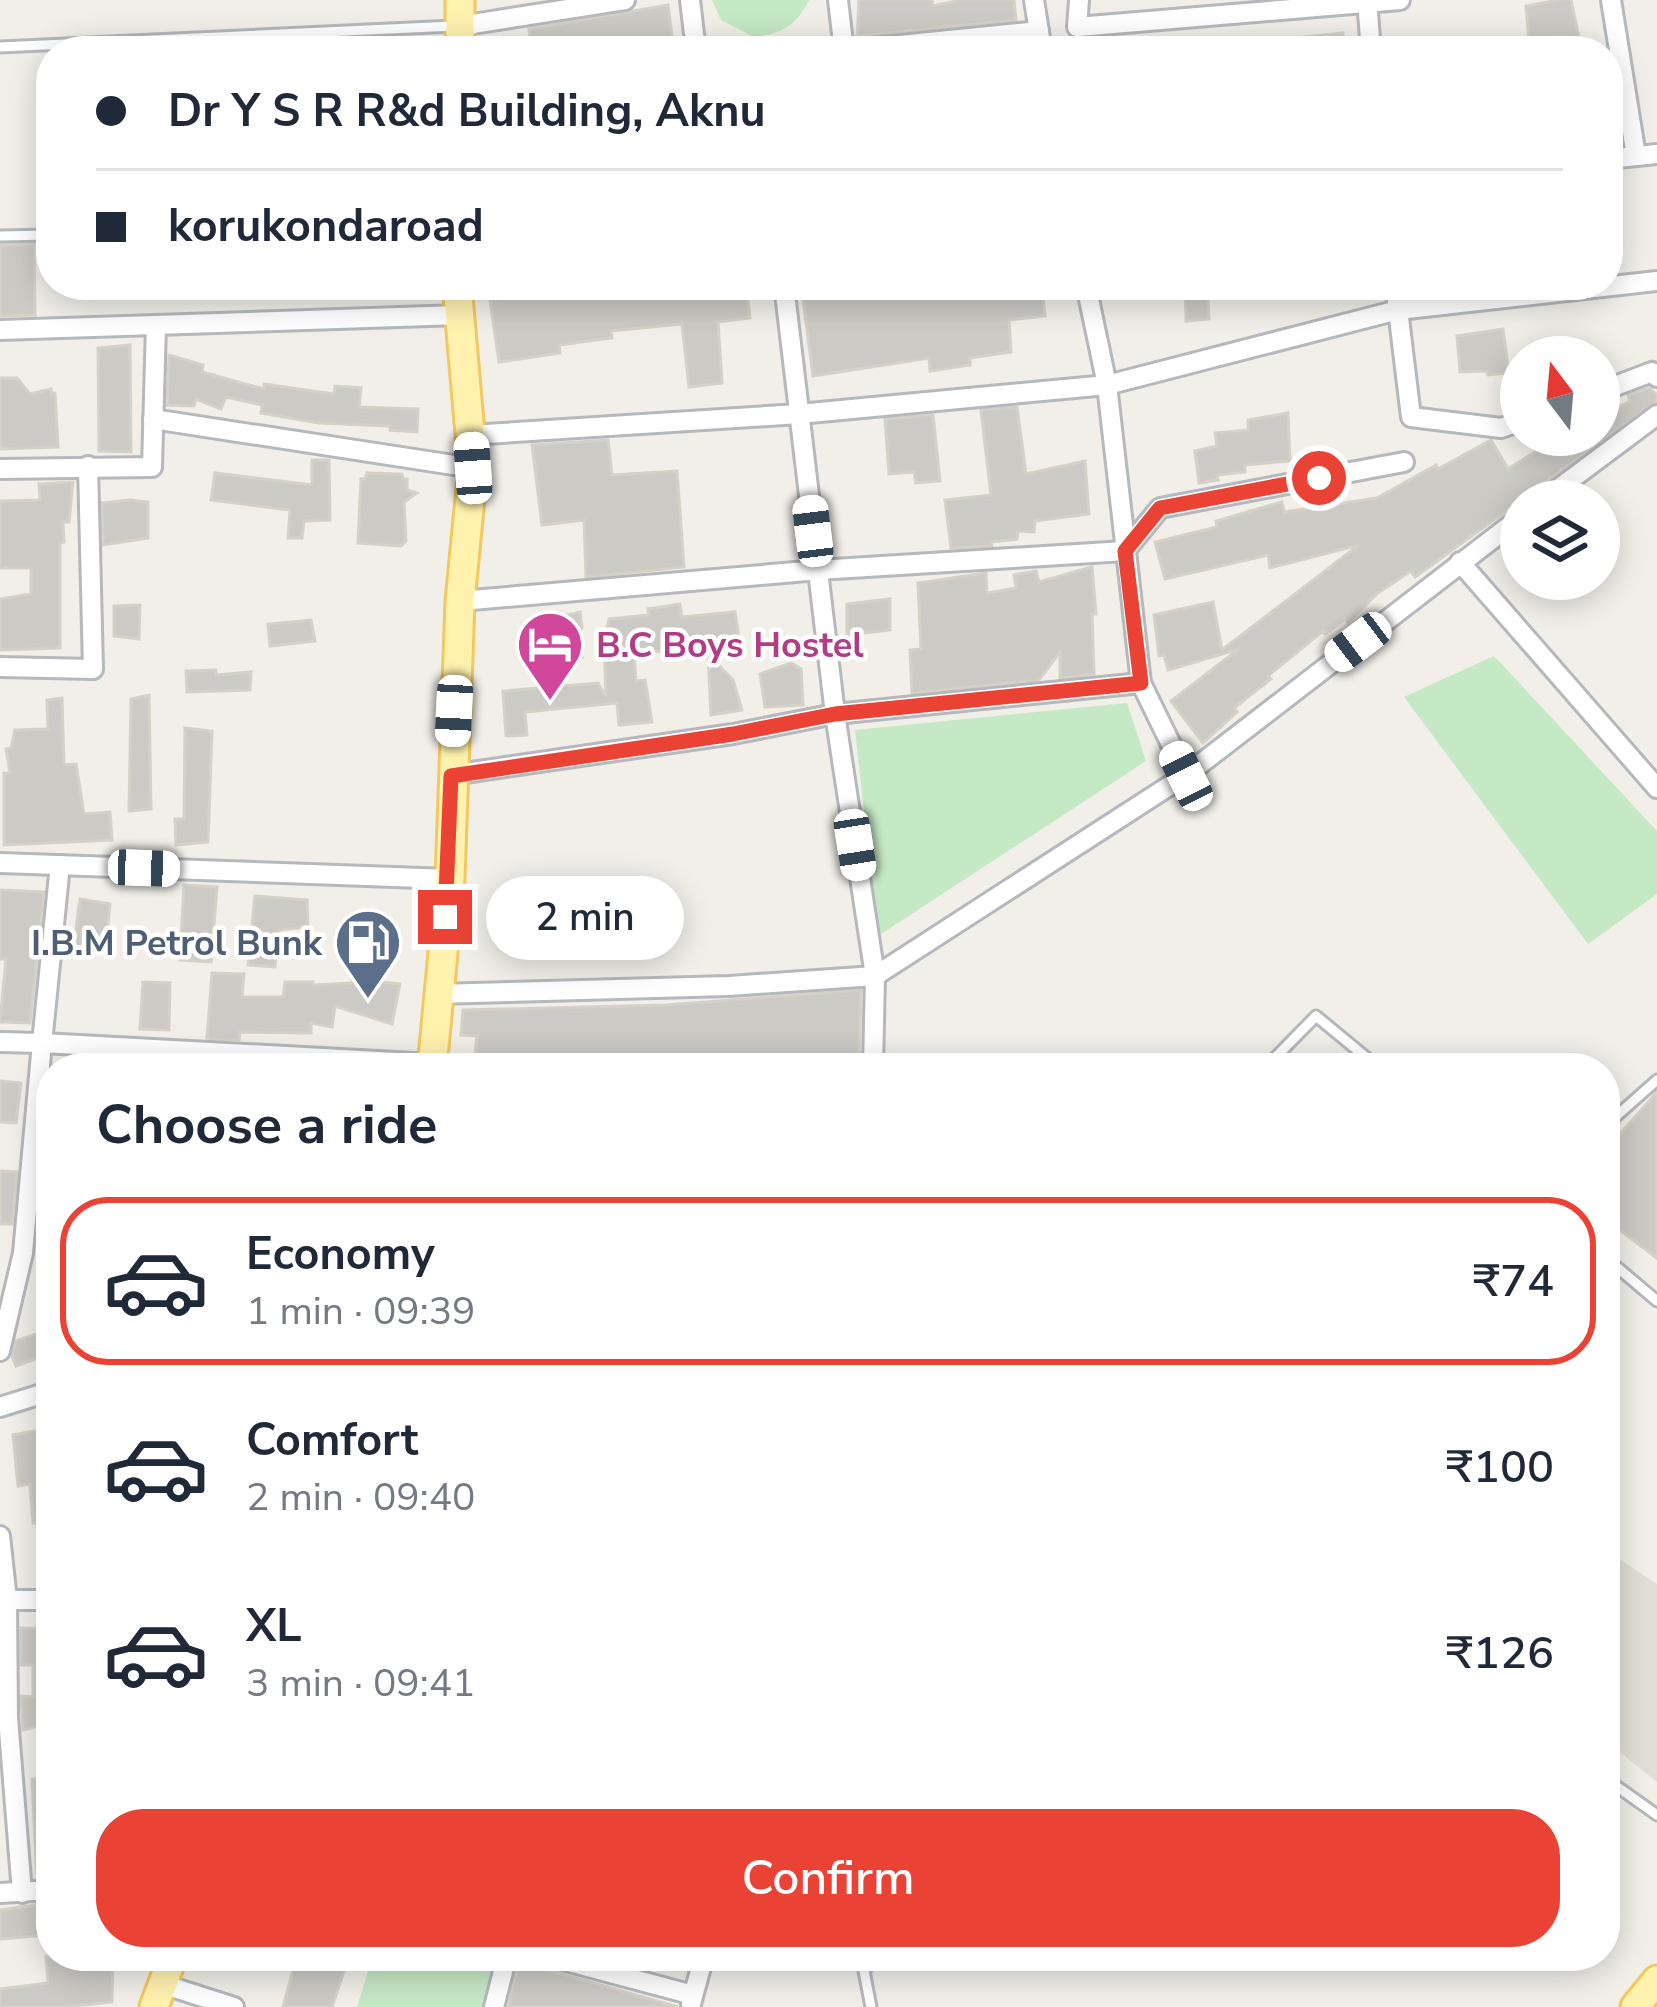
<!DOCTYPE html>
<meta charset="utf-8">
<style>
:root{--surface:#fff;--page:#f2f2f3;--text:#1f2937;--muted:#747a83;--line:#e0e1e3;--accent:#ea4335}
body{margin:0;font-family:"Nunito Sans",sans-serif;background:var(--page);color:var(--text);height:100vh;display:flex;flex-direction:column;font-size:45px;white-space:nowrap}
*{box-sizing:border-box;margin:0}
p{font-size:39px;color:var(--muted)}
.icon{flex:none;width:66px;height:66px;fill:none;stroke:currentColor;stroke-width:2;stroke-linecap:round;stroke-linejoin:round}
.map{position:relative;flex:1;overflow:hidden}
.sheet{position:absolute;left:36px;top:1053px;width:1584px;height:918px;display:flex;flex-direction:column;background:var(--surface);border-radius:48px;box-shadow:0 6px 30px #0003}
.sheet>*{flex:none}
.top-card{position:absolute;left:36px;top:36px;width:1587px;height:264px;border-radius:48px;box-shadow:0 6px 30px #0003;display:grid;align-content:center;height:264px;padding:0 60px;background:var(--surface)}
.needle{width:78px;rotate:344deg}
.fabs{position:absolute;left:1500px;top:336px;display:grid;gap:24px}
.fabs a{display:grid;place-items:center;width:120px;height:120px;border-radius:50%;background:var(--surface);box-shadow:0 6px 30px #0003;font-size:60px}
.end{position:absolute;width:54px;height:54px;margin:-27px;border:15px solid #ea4335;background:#fff;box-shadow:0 0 0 6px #fff}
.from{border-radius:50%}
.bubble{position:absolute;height:84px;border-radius:42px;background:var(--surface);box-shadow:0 6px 30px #0003;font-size:39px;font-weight:600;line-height:84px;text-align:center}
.car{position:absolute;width:36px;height:72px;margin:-36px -18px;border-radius:15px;box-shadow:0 0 9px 3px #0007;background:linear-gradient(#fff 24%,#345 0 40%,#fff 0 76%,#345 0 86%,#fff 0)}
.top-card b{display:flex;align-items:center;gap:42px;height:114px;font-size:45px}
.top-card b+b{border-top:3px solid var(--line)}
.top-card i{width:30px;height:30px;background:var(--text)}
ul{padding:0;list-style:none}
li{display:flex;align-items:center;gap:36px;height:168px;margin:0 24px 18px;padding:0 36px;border:6px solid transparent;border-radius:48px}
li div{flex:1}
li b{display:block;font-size:45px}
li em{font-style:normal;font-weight:600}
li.selected{border-color:var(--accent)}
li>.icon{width:108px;height:108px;stroke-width:1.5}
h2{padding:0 60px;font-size:54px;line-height:144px}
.primary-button{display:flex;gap:24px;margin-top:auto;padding:24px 60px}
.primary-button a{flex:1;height:138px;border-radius:48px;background:var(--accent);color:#fff;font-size:48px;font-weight:600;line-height:138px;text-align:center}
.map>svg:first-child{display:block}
.education{fill:#e1ded6}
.green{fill:#c5e8c5}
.building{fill:#cccac5;stroke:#d6d1c6;stroke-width:3}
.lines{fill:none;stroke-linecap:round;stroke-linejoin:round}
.lane-casing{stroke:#b5b8bc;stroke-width:15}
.street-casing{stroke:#b5b8bc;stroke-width:24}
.primary-casing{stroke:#f2c960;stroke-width:33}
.lane{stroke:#fff;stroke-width:9}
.street{stroke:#fff;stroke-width:18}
.primary{stroke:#fff2af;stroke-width:27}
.route{stroke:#ea4335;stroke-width:15}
.labels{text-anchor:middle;stroke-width:9;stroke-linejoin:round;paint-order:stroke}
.hotel-label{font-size:36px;font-weight:bold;fill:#b23c85;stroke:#fff;text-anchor:start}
.service-label{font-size:36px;font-weight:bold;fill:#4e5e75;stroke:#fff;text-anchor:end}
</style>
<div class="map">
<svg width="1657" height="2007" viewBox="0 0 1657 2007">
<rect width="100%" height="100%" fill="#f1efe8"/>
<polygon class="education" points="1605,1549 1657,1584 1657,1782 1605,1740"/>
<g class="green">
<path d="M 712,0 L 809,0 C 797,25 782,34 754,37 L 721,20 Z"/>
<polygon points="1494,656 1657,831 1657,894 1588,944 1404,697"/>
<polygon points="1127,703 1146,761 878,936 855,730"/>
<polygon points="373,1956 497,1956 484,2007 357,2007"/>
</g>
<g class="building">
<polygon points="859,0 932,0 933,6 960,0 1014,0 1016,20 857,36"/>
<polygon points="1558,0 1571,0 1582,51 1530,51 1526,6"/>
<polygon points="668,5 674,51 532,51 529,29"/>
<polygon points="1343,33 1343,51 1306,51 1304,37"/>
<polygon points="34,244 35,315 0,316 0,245"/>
<polygon points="593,285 654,285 656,299 711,290 710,285 746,285 750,318 718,322 722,383 689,387 682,324 611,331 612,338 559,345 560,353 499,362 490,300"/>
<polygon points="801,285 1042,285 1045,316 1009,320 1011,352 970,358 970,365 930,371 929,358 813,376"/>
<polygon points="1185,285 1207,285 1209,319 1186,321"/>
<polygon points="1503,329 1509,373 1488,375 1487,371 1460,372 1457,336"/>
<polygon points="130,345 131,452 99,451 98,348"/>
<polygon points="169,355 203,365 202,372 264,389 264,384 334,394 335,386 361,388 359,407 418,409 417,432 390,430 390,426 319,423 261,413 262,405 226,397 221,409 196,399 194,406 167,405"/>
<polygon points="0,378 17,378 30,394 51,389 52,394 55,393 58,447 0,449"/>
<polygon points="1649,388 1657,395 1657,402 1534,490 1529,501 1513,506 1415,577 1411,571 1378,593 1348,622 1345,619 1325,634 1323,631 1268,676 1271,679 1234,708 1237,712 1203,743 1171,701 1239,649 1168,670 1164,655 1159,656 1154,615 1213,602 1222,650 1359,545 1270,568 1268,555 1165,579 1155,542 1217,527 1216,521 1282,502 1284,512 1377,498 1436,465 1438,469 1491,440 1508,469 1561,435 1599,435 1599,419 1630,401 1628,395"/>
<polygon points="1017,407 1026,474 1085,461 1089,514 1035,521 1034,532 1018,531 1017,539 991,542 992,546 951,548 945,500 991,495 981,410"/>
<polygon points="1288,413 1290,461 1245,465 1245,472 1217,475 1218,480 1199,483 1195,451 1217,446 1215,433 1248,430 1248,420"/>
<polygon points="933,415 940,481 916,483 914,472 889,474 885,419"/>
<polygon points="608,440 612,475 677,471 684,567 586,577 584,520 542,525 532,445"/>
<polygon points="312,460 329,460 330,520 304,521 302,538 288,538 290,510 211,500 215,473 312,485"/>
<polygon points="367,473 402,474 403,479 407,479 407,490 417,493 404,502 406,541 401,546 358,543 361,479 365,479"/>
<polygon points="73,482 69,522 63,522 64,542 60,543 60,648 0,650 0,599 31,594 31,568 0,568 0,501 40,500 39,484"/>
<polygon points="130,500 148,502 148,538 103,545 102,503"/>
<polygon points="1092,567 1096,614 1092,614 1094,674 1060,678 1060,652 1039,680 912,693 910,650 921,649 918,583 986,573 987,593 1016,588 1014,575 1036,571 1039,582"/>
<polygon points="890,599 890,630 847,635 847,604"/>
<polygon points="680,604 682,617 735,612 741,651 699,654 698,649 634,653 636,681 645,680 652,722 619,725 617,703 525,712 527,735 506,736 503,691 598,683 606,697 604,642 609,619 649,615 648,609"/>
<polygon points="140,605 139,639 114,636 114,606"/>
<polygon points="580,612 582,627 575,644 582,657 559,657 558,647 552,647 550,629 555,626 555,618"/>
<polygon points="311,620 315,641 270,646 268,624"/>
<polygon points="708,654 733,680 742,710 711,715"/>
<polygon points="791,663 801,669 803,705 765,707 760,674"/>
<polygon points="216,670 216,675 251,672 250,690 187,692 186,671"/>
<polygon points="149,695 151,809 129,811 131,699"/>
<polygon points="62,698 64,765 76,764 84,814 110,812 112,840 4,845 4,773 10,773 6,749 11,748 15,730 48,729 47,700"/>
<polygon points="185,728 212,731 208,842 176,845 175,819 184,819"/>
<polygon points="184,885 217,887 211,962 180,960"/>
<polygon points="0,890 44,892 30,1023 0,1022 6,959 0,959"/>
<polygon points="255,896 307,900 308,927 279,930 275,967 248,965"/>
<polygon points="80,899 110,904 105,952 73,950"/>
<polygon points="212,973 244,974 242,997 283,997 285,982 313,982 313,985 352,983 353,979 400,984 392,1024 335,1006 332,1027 311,1023 311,1033 240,1032 239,1040 210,1039 207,1038"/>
<polygon points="143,982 170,983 169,1030 140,1029"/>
<polygon points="861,990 859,1068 691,1068 691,1057 660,1058 659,1068 473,1068 477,1036 461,1035 463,1010 666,1005"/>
<polygon points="0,1081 21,1083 16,1123 0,1122"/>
<polygon points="1657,1092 1657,1258 1605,1219 1605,1151"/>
<polygon points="0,1171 17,1172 12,1224 0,1224"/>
<polygon points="51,1329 51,1353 16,1366 12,1356 16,1341"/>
<polygon points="50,1428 51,1519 33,1523 30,1484 18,1486 13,1435"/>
<polygon points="21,1628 51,1629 51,1722 23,1730 21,1696 33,1697 33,1665 21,1665"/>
<polygon points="51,1777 51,1877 37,1877 32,1779"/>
<polygon points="43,1904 48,1935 0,1939 0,1910"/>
<polygon points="46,1956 113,1956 112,2002 65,2007 0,2007 0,1989 48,1983"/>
<polygon points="297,1956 349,1956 332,2007 283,2007"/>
<polygon points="520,1956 534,1959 544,1969 678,2007 508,2007"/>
</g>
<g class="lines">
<defs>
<g id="lane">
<polyline points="0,47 454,26"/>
<polyline points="0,236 51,235"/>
<polyline points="1265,1068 1316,1016 1379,1068"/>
<polyline points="1605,1126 1657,1080"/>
<polyline points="1605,1257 1657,1301"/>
<polyline points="1605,1778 1657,1815"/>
<polyline points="871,2007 864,1971 876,1956"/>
</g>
<g id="street">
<polyline points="690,0 696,51"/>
<polyline points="838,0 844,51"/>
<polyline points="1034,0 1042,51"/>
<polyline points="1079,0 1077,27 1400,0"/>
<polyline points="1367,0 1371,51"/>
<polyline points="1611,0 1636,156"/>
<polyline points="460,26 625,0"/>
<polyline points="840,51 1039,31"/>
<polyline points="1608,159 1657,154"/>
<polyline points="1086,285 1107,385 1141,683 1186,775"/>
<polyline points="1395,285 1411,417 1501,428 1521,421"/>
<polyline points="0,330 460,315"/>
<polyline points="1599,392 1652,372 1657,377"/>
<polyline points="153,419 473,468"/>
<polyline points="470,435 799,414 1107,385 1398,310 1657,281"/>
<polyline points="0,469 152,467 156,325"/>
<polyline points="1542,501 1657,415"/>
<polyline points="1460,562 1657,788"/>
<polyline points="460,601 818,570 1125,551 1160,508 1404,462"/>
<polyline points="0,667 93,669 88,466"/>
<polyline points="451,775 733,734 835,714 1141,683"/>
<polyline points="0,863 450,879"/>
<polyline points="436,994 729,986 875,976 835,714 784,285"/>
<polyline points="0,1042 42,1043 60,865"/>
<polyline points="873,1068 875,976 1186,775 1521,517"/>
<polyline points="0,1351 23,1253 42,1043 433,1064"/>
<polyline points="0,1407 51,1391"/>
<polyline points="0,1536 7,1600 8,1717 22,1893"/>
<polyline points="0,1600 51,1600"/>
<polyline points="0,1893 51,1890"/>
<polyline points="547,1956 693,1995"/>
<polyline points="162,1984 234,2007"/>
<polyline points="691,2004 704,1956"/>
<polyline points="494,2007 507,1956"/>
</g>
<g id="primary">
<polyline points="460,51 460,0"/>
<polyline points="432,1068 450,879 460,601 473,468 457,285"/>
<polyline points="154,2007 173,1956"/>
<polyline points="1635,2007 1657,1980"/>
</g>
</defs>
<use href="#lane" class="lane-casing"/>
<use href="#street" class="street-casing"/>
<use href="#primary" class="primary-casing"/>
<use href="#lane" class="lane"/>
<use href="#street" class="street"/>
<use href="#primary" class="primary"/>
</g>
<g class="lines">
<polyline class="route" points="445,917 451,776 733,734 835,714 1141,683 1125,551 1160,508 1319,478"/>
</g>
<defs>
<symbol id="hotel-pin" viewBox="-11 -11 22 30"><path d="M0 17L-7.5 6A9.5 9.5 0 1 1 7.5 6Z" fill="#d1479c" stroke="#fff"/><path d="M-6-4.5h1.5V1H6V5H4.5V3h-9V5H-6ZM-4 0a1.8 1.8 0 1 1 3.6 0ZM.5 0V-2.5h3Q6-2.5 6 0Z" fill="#fff"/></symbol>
<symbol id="fuel-pin" viewBox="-11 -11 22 30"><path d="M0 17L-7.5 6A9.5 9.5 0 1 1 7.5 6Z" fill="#5c6f8a" stroke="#fff"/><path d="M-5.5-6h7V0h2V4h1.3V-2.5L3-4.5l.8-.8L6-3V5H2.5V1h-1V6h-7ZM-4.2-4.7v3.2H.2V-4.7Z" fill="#fff"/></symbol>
</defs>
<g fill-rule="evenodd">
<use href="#hotel-pin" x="512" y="606" width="76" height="104"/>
<use href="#fuel-pin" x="330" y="904" width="76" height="104"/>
</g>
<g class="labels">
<g class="hotel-label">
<text x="596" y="657">B.C Boys Hostel</text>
</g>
<g class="service-label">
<text x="322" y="955">I.B.M Petrol Bunk</text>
</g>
</g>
</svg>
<div class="fabs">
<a><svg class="needle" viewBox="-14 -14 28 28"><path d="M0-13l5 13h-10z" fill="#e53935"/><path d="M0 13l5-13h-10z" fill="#747a83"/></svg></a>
<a><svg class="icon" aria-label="layers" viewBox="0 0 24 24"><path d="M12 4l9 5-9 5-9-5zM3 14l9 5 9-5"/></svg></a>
</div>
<i class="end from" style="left:1319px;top:478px"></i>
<i class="end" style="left:445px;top:917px"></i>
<div class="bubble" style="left:486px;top:876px;width:198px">2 min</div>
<i class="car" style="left:473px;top:468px;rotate:356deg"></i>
<i class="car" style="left:813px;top:531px;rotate:353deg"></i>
<i class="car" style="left:1358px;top:642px;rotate:233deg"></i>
<i class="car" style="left:454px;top:711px;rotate:183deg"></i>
<i class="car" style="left:1186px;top:776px;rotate:334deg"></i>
<i class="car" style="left:855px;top:845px;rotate:171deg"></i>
<i class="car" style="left:144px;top:868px;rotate:92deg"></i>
<div class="top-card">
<b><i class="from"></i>Dr Y S R R&amp;d Building, Aknu</b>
<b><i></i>korukondaroad</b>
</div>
<section class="sheet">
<h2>Choose a ride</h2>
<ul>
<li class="selected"><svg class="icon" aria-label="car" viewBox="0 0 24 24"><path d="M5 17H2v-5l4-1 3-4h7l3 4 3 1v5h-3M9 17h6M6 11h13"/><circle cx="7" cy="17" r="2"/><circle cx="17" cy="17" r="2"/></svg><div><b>Economy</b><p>1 min · 09:39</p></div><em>₹74</em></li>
<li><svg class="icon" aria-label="car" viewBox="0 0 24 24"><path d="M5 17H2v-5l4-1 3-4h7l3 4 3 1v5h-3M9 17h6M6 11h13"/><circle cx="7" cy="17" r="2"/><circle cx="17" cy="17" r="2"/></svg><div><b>Comfort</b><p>2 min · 09:40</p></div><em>₹100</em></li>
<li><svg class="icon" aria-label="car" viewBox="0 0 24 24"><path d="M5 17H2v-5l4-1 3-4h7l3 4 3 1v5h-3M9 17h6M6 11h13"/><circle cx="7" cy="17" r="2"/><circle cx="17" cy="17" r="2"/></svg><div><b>XL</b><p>3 min · 09:41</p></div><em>₹126</em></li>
</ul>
<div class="primary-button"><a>Confirm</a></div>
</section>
</div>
